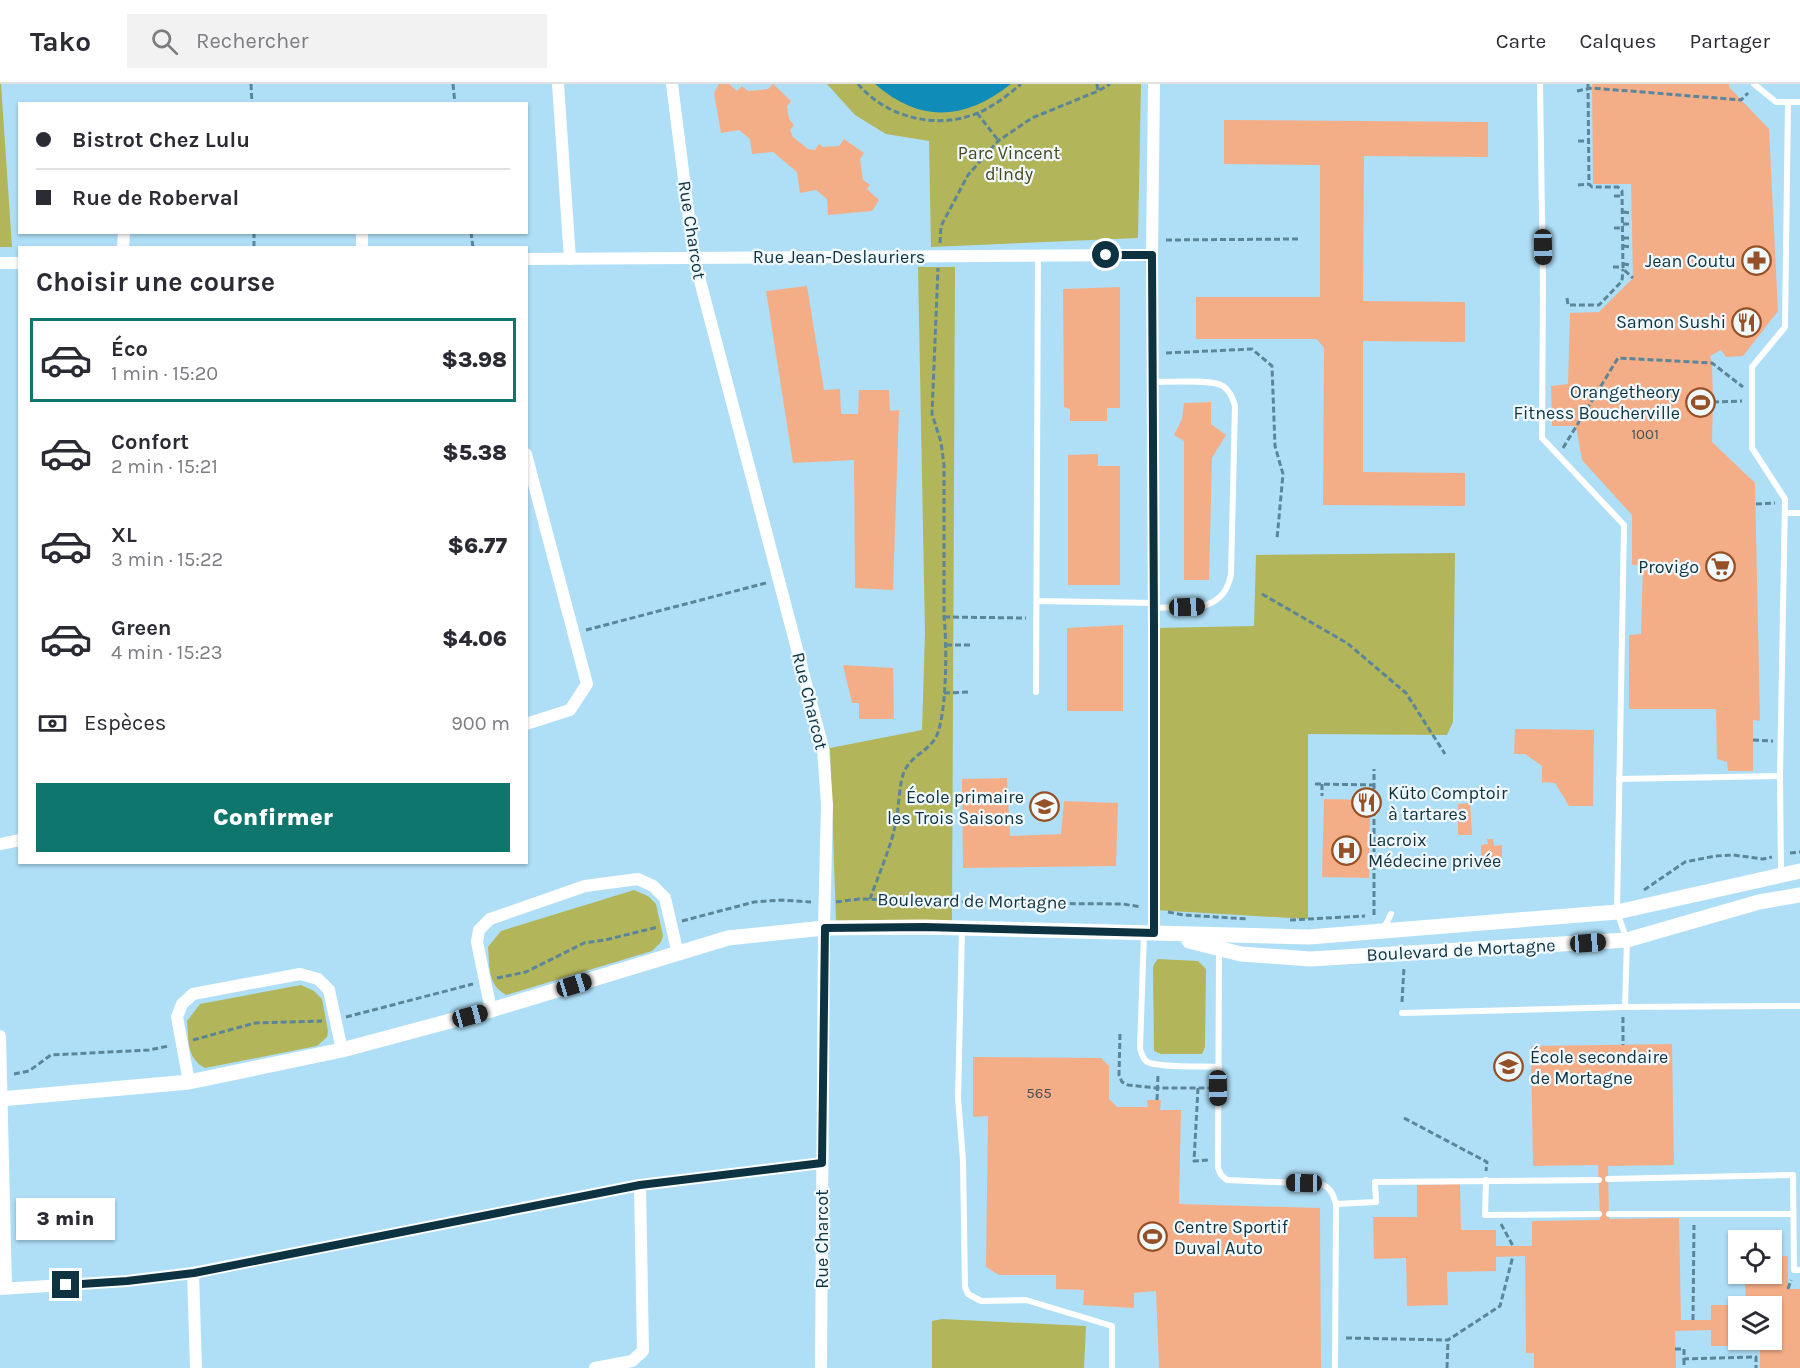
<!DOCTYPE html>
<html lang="fr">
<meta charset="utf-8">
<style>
:root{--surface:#fff;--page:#f2f2f3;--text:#2b2b33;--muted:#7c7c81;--line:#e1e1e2;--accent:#0f766e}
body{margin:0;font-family:Karla,sans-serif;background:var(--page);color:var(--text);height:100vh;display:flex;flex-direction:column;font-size:22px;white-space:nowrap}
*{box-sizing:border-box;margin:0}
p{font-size:20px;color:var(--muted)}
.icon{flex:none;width:33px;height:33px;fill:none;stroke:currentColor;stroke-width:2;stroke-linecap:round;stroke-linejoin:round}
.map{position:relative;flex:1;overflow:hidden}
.side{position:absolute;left:18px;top:162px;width:510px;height:618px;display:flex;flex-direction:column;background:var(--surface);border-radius:0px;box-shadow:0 2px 4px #0004}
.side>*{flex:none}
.guide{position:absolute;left:18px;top:18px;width:510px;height:132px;border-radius:0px;box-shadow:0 2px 4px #0004;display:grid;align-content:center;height:132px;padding:0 18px;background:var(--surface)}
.fabs{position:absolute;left:1728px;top:1146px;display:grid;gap:12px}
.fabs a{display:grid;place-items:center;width:54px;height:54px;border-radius:0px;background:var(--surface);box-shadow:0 2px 4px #0004;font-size:30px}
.end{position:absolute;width:27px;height:27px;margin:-14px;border:8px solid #0d3241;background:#fff;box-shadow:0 0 0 3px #fff}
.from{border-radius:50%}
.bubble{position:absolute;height:42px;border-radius:0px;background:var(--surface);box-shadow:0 2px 4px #0004;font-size:20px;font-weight:800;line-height:42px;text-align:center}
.car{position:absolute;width:18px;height:36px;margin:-18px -9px;border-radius:8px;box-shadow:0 0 4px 2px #0007;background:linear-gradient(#222 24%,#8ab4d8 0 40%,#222 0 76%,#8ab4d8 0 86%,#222 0)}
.guide b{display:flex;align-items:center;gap:21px;height:57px;font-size:22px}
.guide b+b{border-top:2px solid var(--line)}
.guide i{width:15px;height:15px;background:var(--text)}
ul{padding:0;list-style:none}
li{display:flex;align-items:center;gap:18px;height:84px;margin:0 12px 9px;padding:0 6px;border:3px solid transparent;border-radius:0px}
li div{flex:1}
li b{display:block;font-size:22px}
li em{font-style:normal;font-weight:800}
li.active{border-color:var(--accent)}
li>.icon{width:54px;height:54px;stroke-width:1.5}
h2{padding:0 18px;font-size:27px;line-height:72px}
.pay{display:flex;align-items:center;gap:15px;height:66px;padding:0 18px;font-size:22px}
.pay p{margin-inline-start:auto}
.action{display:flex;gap:12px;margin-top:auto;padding:12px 18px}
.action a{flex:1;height:69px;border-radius:0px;background:var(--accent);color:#fff;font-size:24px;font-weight:800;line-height:69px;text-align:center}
header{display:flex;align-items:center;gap:36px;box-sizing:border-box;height:84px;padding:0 30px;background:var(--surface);border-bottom:2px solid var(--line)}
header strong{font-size:28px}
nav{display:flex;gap:33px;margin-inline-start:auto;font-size:21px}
.search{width:420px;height:54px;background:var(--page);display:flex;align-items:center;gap:15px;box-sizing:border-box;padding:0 21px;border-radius:0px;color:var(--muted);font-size:22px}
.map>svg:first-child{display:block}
.green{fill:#b3b55a}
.water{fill:#108cb8}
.building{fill:#f4ae87}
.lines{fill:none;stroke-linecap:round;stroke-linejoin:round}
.path{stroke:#5b8699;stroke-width:3;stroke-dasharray:6 3;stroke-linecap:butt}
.service{stroke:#fff;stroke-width:6}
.minor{stroke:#fff;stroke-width:12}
.tertiary{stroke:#fff;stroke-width:15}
.route{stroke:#0d3241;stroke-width:8}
.labels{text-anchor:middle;stroke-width:4.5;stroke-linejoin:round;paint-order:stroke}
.number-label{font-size:15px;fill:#475152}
.park-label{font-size:18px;fill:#474821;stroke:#f1f9fd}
.street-label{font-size:18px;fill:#0d3241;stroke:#f1f9fd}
.poi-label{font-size:18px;fill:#0d3241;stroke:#f1f9fd;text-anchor:end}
</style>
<header>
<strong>Tako</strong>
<div class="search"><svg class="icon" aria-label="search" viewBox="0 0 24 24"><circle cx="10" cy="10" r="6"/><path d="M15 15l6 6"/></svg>Rechercher</div>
<nav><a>Carte</a><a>Calques</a><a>Partager</a></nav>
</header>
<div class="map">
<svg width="1800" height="1284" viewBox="0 0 1800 1284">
<rect width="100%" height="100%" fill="#afdff7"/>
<g class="green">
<polygon points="0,0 1,0 12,163 0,163"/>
<polygon points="827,0 1141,0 1138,154 931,163 929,57 886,50 855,31"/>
<polygon points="918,183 955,183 952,837 836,837 830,664 922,646 925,549"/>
<polygon points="1455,469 1453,638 1447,651 1308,650 1308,835 1154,826 1154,544 1254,542 1256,471"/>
<path d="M 634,806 L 648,812 L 656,820 L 663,852 L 661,858 L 652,867 L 506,911 C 487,900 490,883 488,863 L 501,847 Z"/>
<polygon points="1158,875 1198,877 1206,885 1205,963 1202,970 1161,970 1154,967 1153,884 1154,880"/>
<path d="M 301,901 L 314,907 L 322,915 L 328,947 L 327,953 L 317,962 L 205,984 C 186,974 189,956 187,937 L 200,920 Z"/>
<polygon points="942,1235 1086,1242 1084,1284 932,1284 932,1237"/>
</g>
<path class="water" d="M 875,0 L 1011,0 C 965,36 921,40 875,0 Z"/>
<g class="building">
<polygon points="719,0 729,0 737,7 742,2 748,7 768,5 773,0 791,17 787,22 789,35 794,41 790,46 793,53 808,65 815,66 819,60 823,63 839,62 844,55 864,69 860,75 863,96 870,101 867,105 879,116 872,127 828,131 827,115 816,106 800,109 797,88 773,68 752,70 750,55 739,46 721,49 714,9"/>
<polygon points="1592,0 1729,0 1729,3 1769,45 1778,227 1743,272 1726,273 1721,266 1710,272 1712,279 1713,318 1712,358 1755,399 1760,637 1753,636 1753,687 1728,687 1727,678 1717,675 1716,625 1629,625 1629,551 1641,550 1643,481 1632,481 1632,431 1582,376 1576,342 1552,342 1551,302 1568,300 1570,229 1599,228 1633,194 1631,100 1593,100"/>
<polygon points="1224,36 1488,38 1488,73 1364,72 1363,217 1465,218 1465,258 1363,257 1363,388 1465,389 1465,422 1323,421 1324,264 1317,255 1196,255 1196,213 1320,213 1320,81 1224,80"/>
<polygon points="807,202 824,306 840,305 841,330 858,330 859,306 889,306 890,327 899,326 893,506 855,504 854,376 793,379 766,207"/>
<polygon points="1120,203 1120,324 1107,324 1107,337 1070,337 1070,325 1064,323 1063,205"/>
<polygon points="1211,318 1211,340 1226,351 1212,374 1209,496 1184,496 1184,357 1174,351 1182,335 1184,319"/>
<polygon points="1098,370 1098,382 1120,382 1120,501 1068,501 1068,371"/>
<polygon points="1123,541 1123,627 1067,627 1067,544"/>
<polygon points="843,581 893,584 894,635 859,635 859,619 852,619"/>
<polygon points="1515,645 1594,646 1593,722 1569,722 1555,699 1542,698 1542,682 1525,670 1514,670"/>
<polygon points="1007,694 1010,752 1061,750 1064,717 1118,719 1116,782 963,784 962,695"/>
<polygon points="1324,715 1370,716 1369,794 1322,793"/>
<polygon points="1470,719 1472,751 1458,751 1458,720"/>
<polygon points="1487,755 1493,755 1494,762 1502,761 1502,782 1482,784 1481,761 1488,760"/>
<polygon points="1672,960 1674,1081 1608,1082 1609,1135 1679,1134 1681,1236 1711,1236 1711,1221 1738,1221 1738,1256 1772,1256 1772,1222 1746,1222 1745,1190 1772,1190 1772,1173 1788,1172 1788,1205 1800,1205 1800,1284 1760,1284 1760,1262 1711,1262 1711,1246 1675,1247 1676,1284 1534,1284 1534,1269 1526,1269 1525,1172 1496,1173 1496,1187 1447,1188 1448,1221 1407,1222 1406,1174 1374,1175 1373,1133 1417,1133 1417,1101 1460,1100 1461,1146 1496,1146 1496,1162 1532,1162 1532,1137 1600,1136 1598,1081 1533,1082 1531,962"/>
<polygon points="973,973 1101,974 1109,982 1109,1015 1117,1023 1148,1023 1147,1016 1161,1016 1160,1026 1181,1026 1179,1120 1320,1124 1321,1284 1159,1284 1156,1207 1134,1209 1134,1224 1083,1221 1084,1206 1056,1205 1056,1191 999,1191 986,1183 988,1032 973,1033"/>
</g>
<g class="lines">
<g class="path">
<polyline points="251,0 252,20"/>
<polyline points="453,0 455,20"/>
<path d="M 858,0 C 887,34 937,46 978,29 C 994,22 1008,11 1021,0"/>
<polyline points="1097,0 1098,7"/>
<polyline points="1588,0 1589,100 1592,103 1618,103 1622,107 1623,185 1633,194"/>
<polyline points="1577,7 1592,4 1741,16 1748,9"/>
<polyline points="977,29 998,56"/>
<polyline points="1578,57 1588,57"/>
<polyline points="1578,101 1589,100"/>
<polyline points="1614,112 1623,112"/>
<polyline points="1623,128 1631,129"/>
<polyline points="1623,140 1631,140"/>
<polyline points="1614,144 1623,144"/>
<polyline points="254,148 254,164"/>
<polyline points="471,148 473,164"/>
<polyline points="1623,154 1632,154"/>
<polyline points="1166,156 1299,155"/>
<polyline points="940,159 941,142 968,91 998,57 1032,34 1098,7 1110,0"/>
<polyline points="1623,162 1632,163"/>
<polyline points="1623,180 1632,181"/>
<polyline points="1613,183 1623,183"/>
<polyline points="1567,214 1568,221 1599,221 1622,197 1623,185"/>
<polyline points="1166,269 1252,265 1272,282 1275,362 1283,390 1277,455"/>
<polyline points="1713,318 1742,317"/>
<polyline points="1563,364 1618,274 1712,279 1743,303"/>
<polyline points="1756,420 1775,419"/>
<polyline points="1262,510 1347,559 1406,609 1445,670"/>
<polyline points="944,533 1026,534"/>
<polyline points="586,546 766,499"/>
<polyline points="946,561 970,561"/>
<polyline points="944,609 971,608"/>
<polyline points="1753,656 1773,657"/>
<polyline points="1315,700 1374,701"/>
<polyline points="1322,700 1322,712"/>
<polyline points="1790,769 1800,768"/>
<polyline points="1644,806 1685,778 1715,772 1733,771 1763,775 1772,773"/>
<path d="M 870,815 C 878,792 892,761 896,737 C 899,724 899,699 904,688 C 911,671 930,667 937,651 C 947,626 947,560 944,533 L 944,381 L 941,358 L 932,330 L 938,184"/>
<polyline points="836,818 859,815 992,819 1123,820 1141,823"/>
<polyline points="1168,828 1184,831 1248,835"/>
<polyline points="1374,831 1374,685"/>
<polyline points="1290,836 1365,832"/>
<polyline points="682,837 754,818 781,816 811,818"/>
<polyline points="497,894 526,888 584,859 605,856 658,843"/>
<polyline points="1402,918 1404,883"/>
<polyline points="346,933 473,900"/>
<polyline points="1623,933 1623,961"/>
<polyline points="1120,950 1119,991 1122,998 1128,1001 1157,1004 1210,1004"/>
<polyline points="193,956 255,939 322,937"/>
<polyline points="14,990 29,987 51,971 149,966 169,962"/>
<polyline points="1198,1004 1194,1077 1209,1076"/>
<polyline points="1157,1016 1158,991"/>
<polyline points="1404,1034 1487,1078 1486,1087"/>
<polyline points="1501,1140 1513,1162"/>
<polyline points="1788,1205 1791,1196"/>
<polyline points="1693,1236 1694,1141"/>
<polyline points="1346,1254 1448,1256 1500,1222 1513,1172"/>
<polyline points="1675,1265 1684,1265 1684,1275 1756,1273 1756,1284"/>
<polyline points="1684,1275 1684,1284"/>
<polyline points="1447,1284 1448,1256"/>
</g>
<g class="service">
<polyline points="1540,0 1543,197 1542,354 1624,441 1617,828 1627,856 1625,923"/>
<polyline points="1754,0 1776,18 1800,18"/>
<path d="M 1153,298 C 1168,298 1211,295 1223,302 C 1230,307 1233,314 1235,322 L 1231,490 C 1228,507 1220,517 1203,522 L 1154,524"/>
<polyline points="1785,429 1800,429"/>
<polyline points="1037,517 1154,519"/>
<polyline points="1036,608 1038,171"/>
<polyline points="1619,695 1780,692"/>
<polyline points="1781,790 1780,692 1785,415 1752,364 1752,283 1785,243 1788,18"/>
<polyline points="962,845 958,1014 963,1076 965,1203 968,1210 981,1217 1026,1216 1112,1242 1112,1284"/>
<polyline points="1383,846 1391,830"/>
<path d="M 1144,850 L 1140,964 C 1141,968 1142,973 1146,977 C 1154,984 1205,982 1219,983"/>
<path d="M 1219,867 L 1218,1084 L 1221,1091 L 1227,1096 L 1321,1100 C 1331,1104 1333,1110 1336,1120 L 1376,1118 L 1375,1098 L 1599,1096"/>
<polyline points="1402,929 1623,923 1800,922"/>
<polyline points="1608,1095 1793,1091 1794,1186 1800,1186"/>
<polyline points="1486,1096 1485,1131 1599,1130"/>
<polyline points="1609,1130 1793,1130"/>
<polyline points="1335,1284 1336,1120"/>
</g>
<g class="minor">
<polyline points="558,0 570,175"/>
<polyline points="672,0 694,174 823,664 827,721 824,844 821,1284"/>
<polyline points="1154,0 1152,171 1154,544 1154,849"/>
<polyline points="362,148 362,164"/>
<polyline points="123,164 124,148"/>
<polyline points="526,175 1152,171"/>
<polyline points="0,179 20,179"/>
<polyline points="526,370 587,600 570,626 526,640"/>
<polyline points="0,760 20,756"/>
<polyline points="491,926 477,858 479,846 490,835 585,802 638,795 653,802 665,814 678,870"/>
<polyline points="0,952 6,1204"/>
<polyline points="189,998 177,933 182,920 193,910 300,890 318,895 329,906 342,966"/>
<polyline points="193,1189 196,1284"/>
<polyline points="0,1205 127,1197 193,1189 640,1101 822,1079"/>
<polyline points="595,1284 632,1277 643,1267 640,1101"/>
</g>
<g class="tertiary">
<polyline points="1189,857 1241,870 1310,875 1627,856 1759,818 1800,811"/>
<polyline points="0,1015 189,998 342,966 491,926 728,854 824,844 924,843 1309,853 1617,828 1800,787"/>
</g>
</g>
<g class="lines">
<polyline class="route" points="66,1201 127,1197 194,1189 640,1101 822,1079 825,844 924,843 1154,849 1154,544 1152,171 1106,171"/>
</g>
<defs>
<symbol id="pharmacy-ring" viewBox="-11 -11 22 22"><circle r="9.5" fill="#f1f9fd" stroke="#955025" stroke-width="1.5"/><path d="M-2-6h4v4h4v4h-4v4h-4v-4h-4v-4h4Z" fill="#955025"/></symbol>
<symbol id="restaurant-ring" viewBox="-11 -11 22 22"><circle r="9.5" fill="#f1f9fd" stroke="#955025" stroke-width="1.5"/><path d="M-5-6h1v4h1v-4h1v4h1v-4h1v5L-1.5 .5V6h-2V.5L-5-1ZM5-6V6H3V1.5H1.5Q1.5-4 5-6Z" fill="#955025"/></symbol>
<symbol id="stadium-ring" viewBox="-11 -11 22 22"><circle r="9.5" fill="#f1f9fd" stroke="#955025" stroke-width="1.5"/><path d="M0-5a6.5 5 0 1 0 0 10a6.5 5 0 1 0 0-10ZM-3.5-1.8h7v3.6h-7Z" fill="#955025"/></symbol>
<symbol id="supermarket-ring" viewBox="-11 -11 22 22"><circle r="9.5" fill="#f1f9fd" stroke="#955025" stroke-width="1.5"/><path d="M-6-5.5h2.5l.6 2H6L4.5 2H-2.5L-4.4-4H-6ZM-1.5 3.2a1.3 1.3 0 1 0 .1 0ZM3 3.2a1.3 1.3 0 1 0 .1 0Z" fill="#955025"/></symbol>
<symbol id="school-ring" viewBox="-11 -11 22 22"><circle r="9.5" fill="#f1f9fd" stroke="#955025" stroke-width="1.5"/><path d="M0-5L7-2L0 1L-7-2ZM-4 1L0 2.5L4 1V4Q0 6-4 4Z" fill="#955025"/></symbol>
<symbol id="hospital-ring" viewBox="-11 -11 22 22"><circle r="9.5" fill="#f1f9fd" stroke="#955025" stroke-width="1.5"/><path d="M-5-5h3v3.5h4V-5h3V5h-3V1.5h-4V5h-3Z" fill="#955025"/></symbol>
</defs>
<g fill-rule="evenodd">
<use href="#pharmacy-ring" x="1740" y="160" width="33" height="33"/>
<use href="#restaurant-ring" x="1730" y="222" width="33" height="33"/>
<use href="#stadium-ring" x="1684" y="302" width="33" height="33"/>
<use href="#supermarket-ring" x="1704" y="466" width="33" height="33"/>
<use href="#restaurant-ring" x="1350" y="702" width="33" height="33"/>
<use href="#school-ring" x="1028" y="706" width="33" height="33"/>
<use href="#hospital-ring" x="1330" y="750" width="33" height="33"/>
<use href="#school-ring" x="1492" y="966" width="33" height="33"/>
<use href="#stadium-ring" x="1136" y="1136" width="33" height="33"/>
</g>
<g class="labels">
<g class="number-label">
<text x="1645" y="355">1001</text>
<text x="1039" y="1014">565</text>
</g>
<g class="park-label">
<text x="1009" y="75">Parc Vincent<tspan x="1009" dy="21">d'Indy</tspan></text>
</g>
<g class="street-label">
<text transform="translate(692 146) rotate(81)" y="6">Rue Charcot</text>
<text x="839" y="179">Rue Jean-Deslauriers</text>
<text transform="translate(810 617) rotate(76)" y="6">Rue Charcot</text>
<text transform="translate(972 817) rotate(1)" y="6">Boulevard de Mortagne</text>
<text transform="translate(1461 866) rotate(-3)" y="6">Boulevard de Mortagne</text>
<text transform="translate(822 1155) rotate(-90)" y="6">Rue Charcot</text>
</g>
<g class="poi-label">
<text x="1736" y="183">Jean Coutu</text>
<text x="1726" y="244">Samon Sushi</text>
<text x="1680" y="314">Orangetheory<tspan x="1680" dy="21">Fitness Boucherville</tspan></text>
<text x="1699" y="489">Provigo</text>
<text x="1388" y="715" text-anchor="start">Küto Comptoir<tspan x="1388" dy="21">à tartares</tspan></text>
<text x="1024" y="719">École primaire<tspan x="1024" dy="21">les Trois Saisons</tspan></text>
<text x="1368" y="762" text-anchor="start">Lacroix<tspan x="1368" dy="21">Médecine privée</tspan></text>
<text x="1530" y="979" text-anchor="start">École secondaire<tspan x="1530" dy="21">de Mortagne</tspan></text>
<text x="1174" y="1149" text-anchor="start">Centre Sportif<tspan x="1174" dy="21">Duval Auto</tspan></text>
</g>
</g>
</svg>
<div class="fabs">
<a><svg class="icon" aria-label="locate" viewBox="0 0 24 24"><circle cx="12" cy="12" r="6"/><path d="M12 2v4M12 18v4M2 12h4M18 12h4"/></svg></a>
<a><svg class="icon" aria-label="layers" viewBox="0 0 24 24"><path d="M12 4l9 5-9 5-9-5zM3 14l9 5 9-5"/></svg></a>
</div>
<i class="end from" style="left:1106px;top:171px"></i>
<i class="end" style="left:66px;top:1201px"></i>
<div class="bubble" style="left:16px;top:1114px;width:99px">3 min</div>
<i class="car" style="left:1543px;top:163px;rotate:179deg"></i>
<i class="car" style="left:1187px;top:523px;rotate:88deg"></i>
<i class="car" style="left:1588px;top:859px;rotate:86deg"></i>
<i class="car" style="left:574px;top:901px;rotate:73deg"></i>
<i class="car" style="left:470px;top:932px;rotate:75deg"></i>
<i class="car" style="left:1218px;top:1004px;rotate:179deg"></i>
<i class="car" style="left:1304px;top:1099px;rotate:271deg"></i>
<div class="guide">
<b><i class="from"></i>Bistrot Chez Lulu</b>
<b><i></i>Rue de Roberval</b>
</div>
<section class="side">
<h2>Choisir une course</h2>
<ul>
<li class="active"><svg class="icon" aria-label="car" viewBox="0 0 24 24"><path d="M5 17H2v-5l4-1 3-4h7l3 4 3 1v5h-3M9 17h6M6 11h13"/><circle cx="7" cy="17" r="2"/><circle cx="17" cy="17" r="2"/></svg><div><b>Éco</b><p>1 min · 15:20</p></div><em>$3.98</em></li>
<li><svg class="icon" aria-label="car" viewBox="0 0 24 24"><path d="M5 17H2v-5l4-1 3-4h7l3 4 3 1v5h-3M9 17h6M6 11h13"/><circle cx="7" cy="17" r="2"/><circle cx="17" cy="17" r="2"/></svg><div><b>Confort</b><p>2 min · 15:21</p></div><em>$5.38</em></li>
<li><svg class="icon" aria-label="car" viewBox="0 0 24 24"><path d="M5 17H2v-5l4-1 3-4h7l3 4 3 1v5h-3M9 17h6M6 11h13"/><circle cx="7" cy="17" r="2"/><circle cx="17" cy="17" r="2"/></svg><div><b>XL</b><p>3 min · 15:22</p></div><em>$6.77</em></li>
<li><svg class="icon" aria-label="car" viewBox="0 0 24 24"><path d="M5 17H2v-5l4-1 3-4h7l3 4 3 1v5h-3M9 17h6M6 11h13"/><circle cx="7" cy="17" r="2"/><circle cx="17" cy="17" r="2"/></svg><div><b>Green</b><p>4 min · 15:23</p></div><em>$4.06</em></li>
</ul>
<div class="pay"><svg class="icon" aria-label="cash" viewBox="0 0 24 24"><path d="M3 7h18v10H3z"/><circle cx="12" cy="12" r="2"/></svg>Espèces<p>900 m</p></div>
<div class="action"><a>Confirmer</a></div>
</section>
</div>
